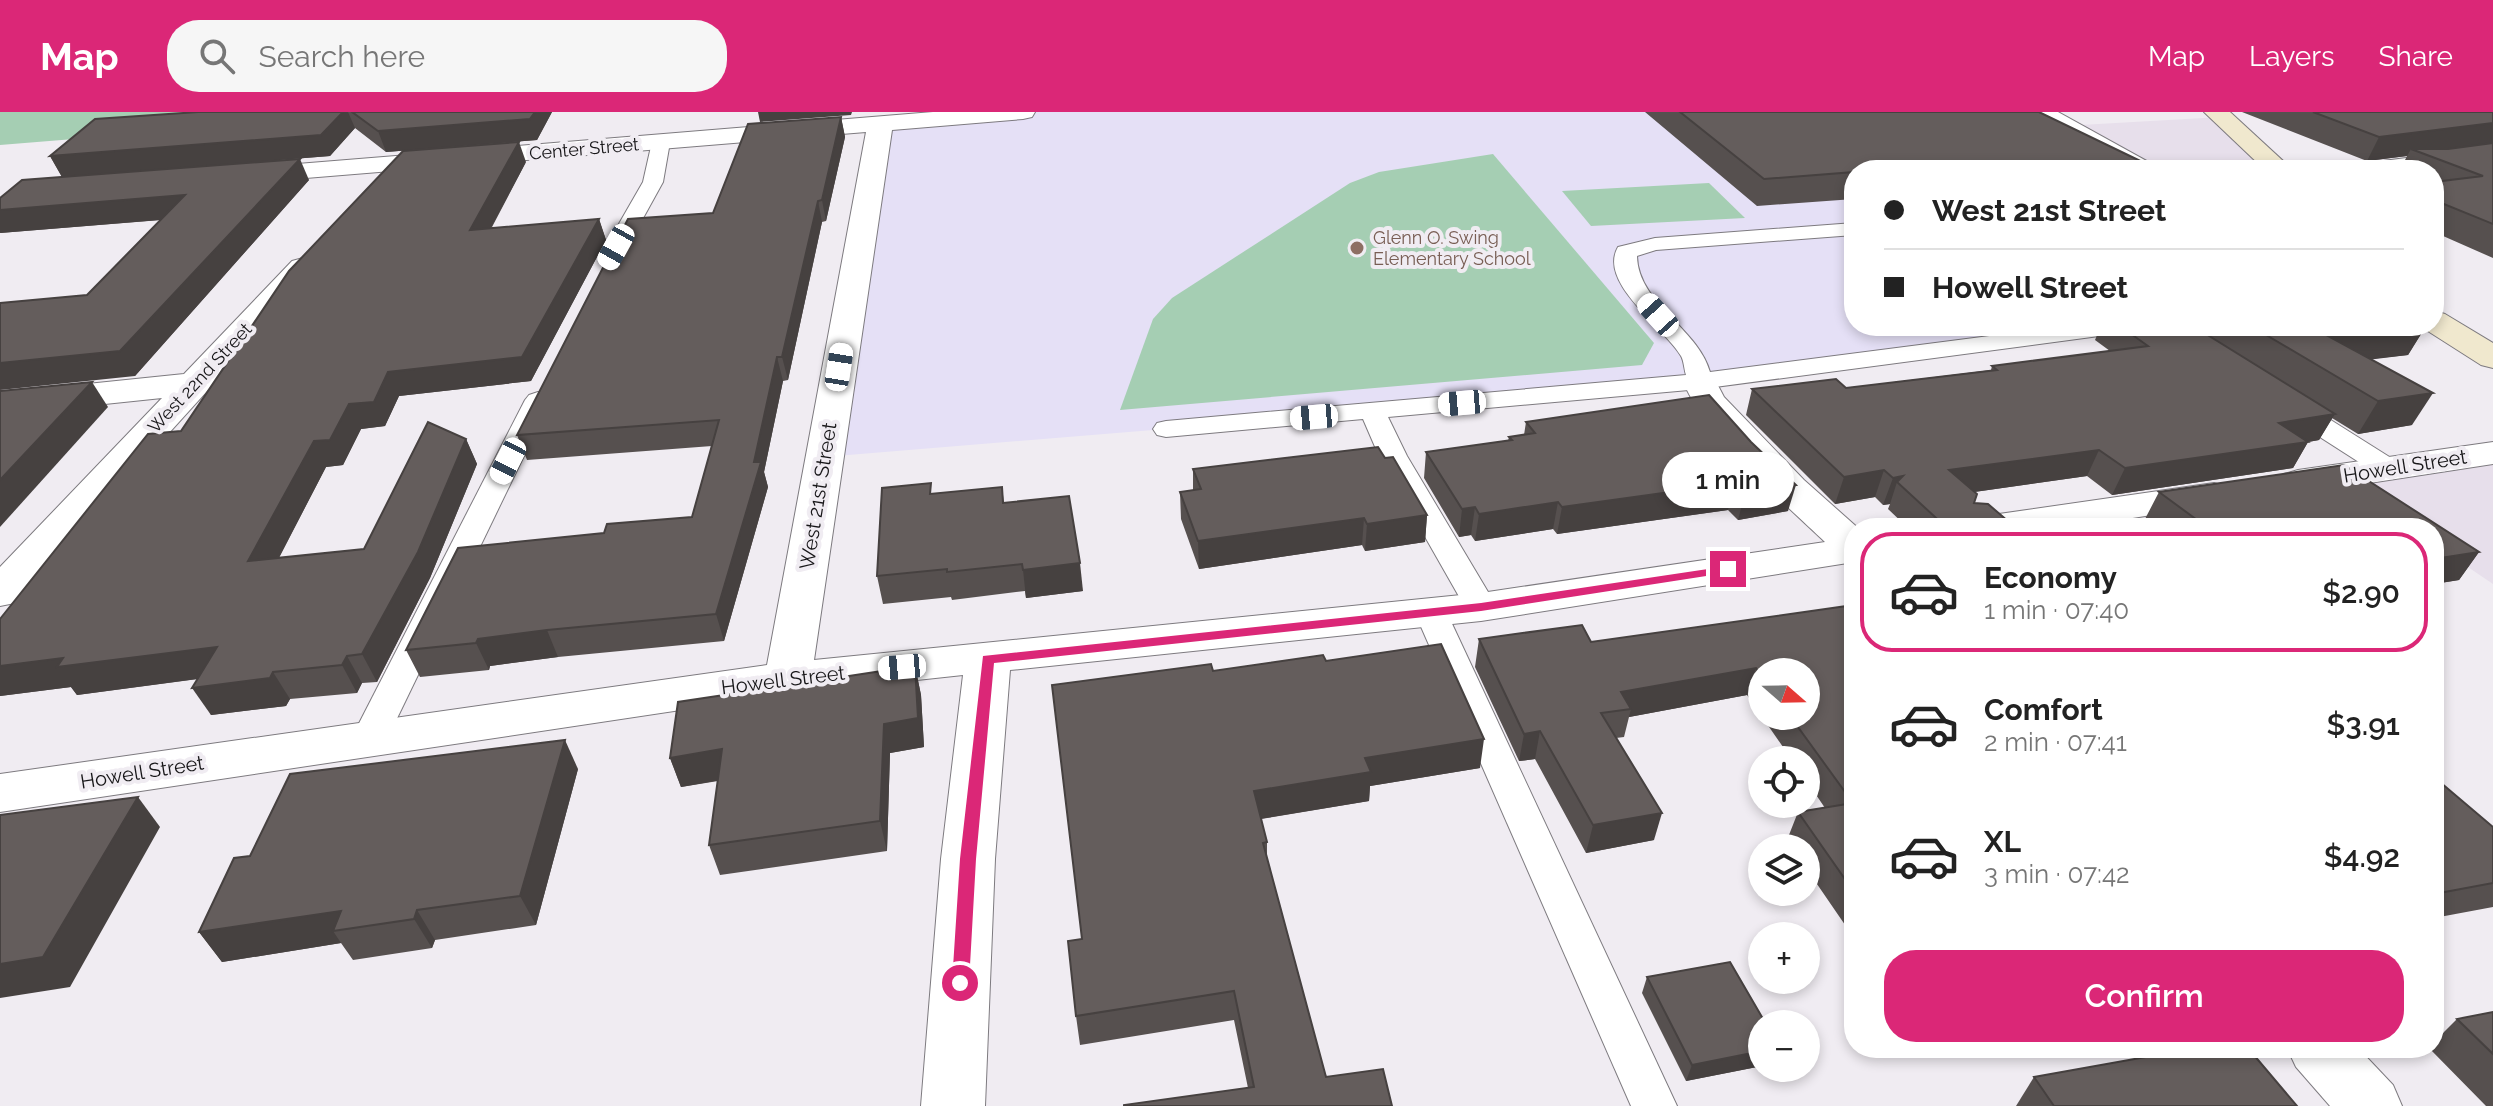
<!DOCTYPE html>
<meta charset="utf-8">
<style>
:root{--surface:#fff;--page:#f6f6f6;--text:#222;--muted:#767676;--line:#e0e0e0;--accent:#db2777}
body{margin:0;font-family:Raleway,sans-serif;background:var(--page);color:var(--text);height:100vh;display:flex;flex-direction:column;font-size:30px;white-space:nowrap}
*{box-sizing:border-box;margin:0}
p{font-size:26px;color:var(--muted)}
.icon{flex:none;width:44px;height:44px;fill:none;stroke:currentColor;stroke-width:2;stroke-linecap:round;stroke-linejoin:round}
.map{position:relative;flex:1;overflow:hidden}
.sheet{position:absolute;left:1844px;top:406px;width:600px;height:540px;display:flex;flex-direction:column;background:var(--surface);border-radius:32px;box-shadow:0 4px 12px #0003}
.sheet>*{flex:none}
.hud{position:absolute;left:1844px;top:48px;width:600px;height:176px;border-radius:32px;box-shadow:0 4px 12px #0003;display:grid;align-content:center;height:176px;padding:0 40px;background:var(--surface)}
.needle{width:52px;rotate:110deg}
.fabs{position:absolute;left:1748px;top:546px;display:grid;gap:16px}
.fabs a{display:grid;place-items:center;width:72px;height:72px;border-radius:50%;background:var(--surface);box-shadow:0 4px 12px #0003;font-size:40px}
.end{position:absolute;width:36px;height:36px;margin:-18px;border:10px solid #db2777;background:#fff;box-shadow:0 0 0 4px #fff}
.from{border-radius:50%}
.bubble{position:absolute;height:56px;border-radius:28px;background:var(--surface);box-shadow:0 4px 12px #0003;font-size:26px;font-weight:600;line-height:56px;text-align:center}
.car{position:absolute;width:24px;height:48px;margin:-24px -12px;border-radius:10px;box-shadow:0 0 6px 2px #0007;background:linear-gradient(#fff 24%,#345 0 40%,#fff 0 76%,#345 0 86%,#fff 0)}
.hud b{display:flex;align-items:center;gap:28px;height:76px;font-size:30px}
.hud b+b{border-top:2px solid var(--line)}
.hud i{width:20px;height:20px;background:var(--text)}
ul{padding:14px 0 0;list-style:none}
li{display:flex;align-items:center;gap:24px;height:120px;margin:0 16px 12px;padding:0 24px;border:4px solid transparent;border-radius:32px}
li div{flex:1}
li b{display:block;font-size:30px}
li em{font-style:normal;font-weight:600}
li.on{border-color:var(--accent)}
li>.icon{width:72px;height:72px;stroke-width:1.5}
.action{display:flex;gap:16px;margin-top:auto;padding:16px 40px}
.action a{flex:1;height:92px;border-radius:32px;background:var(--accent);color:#fff;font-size:32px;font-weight:600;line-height:92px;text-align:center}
header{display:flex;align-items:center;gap:48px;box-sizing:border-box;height:112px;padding:0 40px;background:var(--accent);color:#fff}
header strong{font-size:38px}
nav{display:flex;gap:44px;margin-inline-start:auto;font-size:28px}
.search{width:560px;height:72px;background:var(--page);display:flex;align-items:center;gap:20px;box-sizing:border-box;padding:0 28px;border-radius:32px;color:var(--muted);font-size:30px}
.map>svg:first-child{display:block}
.built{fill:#e7dfeb}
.education{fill:#e5e0f6}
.green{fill:#a5ceb3}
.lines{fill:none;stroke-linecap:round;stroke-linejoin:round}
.lane-casing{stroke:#7d7a7f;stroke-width:2}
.street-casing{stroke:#7d7a7f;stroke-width:2}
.secondary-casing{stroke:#7d7a7f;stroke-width:2}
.lane{fill:#fff;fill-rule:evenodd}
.street{fill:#fff;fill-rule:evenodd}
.secondary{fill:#f0e8ce;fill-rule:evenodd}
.wall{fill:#56504f;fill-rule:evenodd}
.shaded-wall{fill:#464140}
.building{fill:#645d5c;stroke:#464140;stroke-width:2}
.route{fill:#db2777}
.education-dot{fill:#8d6e63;stroke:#f0ecf2;stroke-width:3}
.labels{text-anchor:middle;stroke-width:8;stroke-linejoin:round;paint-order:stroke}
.far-street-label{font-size:18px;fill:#171618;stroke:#f0ecf2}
.far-education-label{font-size:18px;fill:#785e54;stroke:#f0ecf2;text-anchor:start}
.street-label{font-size:20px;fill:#171618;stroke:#f0ecf2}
</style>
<header>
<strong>Map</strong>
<div class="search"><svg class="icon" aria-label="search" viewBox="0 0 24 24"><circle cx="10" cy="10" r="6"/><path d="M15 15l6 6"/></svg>Search here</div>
<nav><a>Map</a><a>Layers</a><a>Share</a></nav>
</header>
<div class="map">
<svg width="2493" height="994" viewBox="0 0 2493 994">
<rect width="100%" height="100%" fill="#f0ecf2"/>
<g class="built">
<polygon points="2221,5 2280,58 2143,58 2063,14"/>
<polygon points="2493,341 2493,472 2434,432 2434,416 2335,365"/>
</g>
<polygon class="education" points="1023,0 2040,0 1854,58 1854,214 2163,214 2114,215 1373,300 824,345 880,13"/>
<g class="green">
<polygon points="0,0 409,0 0,33"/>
<polygon points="1493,42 1654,231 1642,253 1120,298 1153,207 1172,186 1350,71 1379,60"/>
<polygon points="1709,71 1745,106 1591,114 1562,79"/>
</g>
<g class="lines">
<defs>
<g id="lane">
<polygon points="661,24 670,30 663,70 620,148 604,148 601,143 643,70 652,30"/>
<path d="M 1854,111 L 1854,123 L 1656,138 L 1637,144 C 1638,192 1698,216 1710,260 L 2067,214 L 2150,214 L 2153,218 L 2149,223 L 2114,222 L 1700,277 L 1388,305 L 1407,344 L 1497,495 L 1492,502 L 1481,505 L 1470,502 L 1465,495 L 1379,344 L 1363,307 L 1166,325 L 1157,323 L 1153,317 L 1157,311 L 1166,309 L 1686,263 C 1684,257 1684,249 1681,244 C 1666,217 1597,171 1618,135 L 1655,126 Z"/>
<polygon points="538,280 547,283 551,288 388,625 383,634 370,638 357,634 352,625 525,288 529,283"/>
<polygon points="2290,286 2299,288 2399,351 2403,357 2399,363 2389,365 2379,363 2281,300 2277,294 2281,288"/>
<polygon points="1431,491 1442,494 1447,501 1677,994 1631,994 1415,501 1420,494"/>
</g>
<g id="street">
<path d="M 933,0 L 1035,0 L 1032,5 L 1023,7 L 892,18 L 814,548 L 1481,481 L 1825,430 C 1784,391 1702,320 1683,269 L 1688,262 L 1700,259 L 1712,262 L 1724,285 L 1804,368 L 1858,416 L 1854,416 L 1854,450 L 1481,509 L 1010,558 L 995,747 L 985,994 L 921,994 L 941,747 L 963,563 L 788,582 L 0,700 L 0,662 L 767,553 L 866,20 L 246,71 L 237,69 L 233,63 L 237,57 Z"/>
<polygon points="2028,0 2058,0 2152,52 2156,58 2124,58 2031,5"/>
<polygon points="2493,35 2493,51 2434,58 2362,58 2366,52 2375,50"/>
<polygon points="303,146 314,149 318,155 314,161 15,491 0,494 0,455 162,286 0,303 0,281 184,262 292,149"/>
<polygon points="2493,330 2493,352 2298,382 2284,378 2279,370 2284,362 2298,358"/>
<polygon points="2214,371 2228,375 2234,383 2228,391 2069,416 1965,416 1971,407 1985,404"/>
<polygon points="2287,936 2358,936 2393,973 2402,994 2330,994 2296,955"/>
</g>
<g id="secondary">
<polygon points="2204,0 2230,0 2293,58 2265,58"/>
<polygon points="2434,199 2445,202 2493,231 2493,256 2481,253 2423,216 2434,214"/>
</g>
</defs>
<use href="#lane" class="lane-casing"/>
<use href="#street" class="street-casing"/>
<use href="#secondary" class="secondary-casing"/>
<use href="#lane" class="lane"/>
<use href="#street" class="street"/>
<use href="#secondary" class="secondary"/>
</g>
<g class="wall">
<polygon points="198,0 552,0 537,28 386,40 355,16 330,44 280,48 309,68 135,264 87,183 161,108 0,121 62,65 50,44"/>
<polygon points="1645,0 2039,0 2159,58 1854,58 1854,87 1757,94"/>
<polygon points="2242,0 2493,0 2493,146 2434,120 2434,58 2400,58 2407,44 2367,49"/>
<polygon points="841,5 845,25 826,109 822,110 788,268 783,269 764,360 768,375 724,529 558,545 490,554 489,558 420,565 406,538 604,421 692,405 712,334 527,348 517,323 713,101"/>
<polygon points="526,50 491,117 599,107 606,128 531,269 399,284 385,314 361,317 343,353 326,355 279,446 364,437 466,327 477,352 430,466 377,570 362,571 357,581 290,587 286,594 211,603 198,567 77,583 71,575 0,584 0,507 181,319"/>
<polygon points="2101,214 2426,214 2408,243 2370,247 2412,313 2358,322 2332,306 2319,328 2308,330 2293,356 2112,383 2087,364 1974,380 1974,391 2016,416 1908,416 1888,397 1890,392 1883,393 1875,385 1835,392 1746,303 1752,277 1846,276 1991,258 1992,254 2110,239 2095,228"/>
<polygon points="1709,283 1788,399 1738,408 1728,398 1557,422 1553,417 1475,429 1471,423 1459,425 1424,366 1426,340 1508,329 1509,325 1524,323 1526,310"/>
<polygon points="1385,346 1427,403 1425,430 1365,439 1362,433 1199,457 1181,407 1180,380 1193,378 1193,357"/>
<polygon points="2344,353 2479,440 2459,468 2434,472 2434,416 2156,416 2145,407 2159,380"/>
<polygon points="1002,375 1004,391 1083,479 1026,486 1025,479 952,488 951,485 883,492 877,464 933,382"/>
<path d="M 1854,493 L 1854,826 L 1806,756 L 1806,736 L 1793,736 L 1787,728 L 1798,700 L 1825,696 L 1806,668 L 1806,648 L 1792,648 L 1747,583 L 1629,605 L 1624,625 L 1616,626 L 1654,728 L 1586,741 L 1535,647 L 1519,649 L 1475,555 L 1479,527 L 1591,530 ZM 1762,560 L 1806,604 L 1762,604 Z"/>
<polygon points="1326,549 1480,656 1370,674 1369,689 1261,707 1267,730 1267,745 1326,965 1248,976 1234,908 1080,933 1076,904 1082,827 1213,559"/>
<polygon points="915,554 921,583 924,635 890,641 887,739 720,763 709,733 718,669 681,675 670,646"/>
<polygon points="578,657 536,813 435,828 432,836 353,848 341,831 222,850 199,820"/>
<polygon points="2434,665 2493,715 2493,795 2434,806"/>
<polygon points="1647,865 1762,912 1762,954 1686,969 1642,881"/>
<polygon points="2493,900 2493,994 2486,994 2429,936 2434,936 2434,930 2457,907"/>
<polygon points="2034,965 2297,994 2016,994"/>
</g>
<g class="shaded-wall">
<polygon points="343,0 348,0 355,16 330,44 62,65 50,44"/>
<polygon points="535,0 552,0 537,28 386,40 378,19"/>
<polygon points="758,0 852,0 851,3 760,10"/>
<polygon points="841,5 845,25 826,109 822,88"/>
<polygon points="2493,11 2493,33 2424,42 2411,37 2407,44 2367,49 2379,25"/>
<polygon points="519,30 526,50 478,140 470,118"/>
<polygon points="300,47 309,68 135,264 0,278 0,251"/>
<polygon points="185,83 196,105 0,121 0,98"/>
<polygon points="818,89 822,110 788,268 782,245"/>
<polygon points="599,107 606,128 531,269 399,284 385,314 361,317 343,353 326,355 263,476 248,449 314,329 349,292 388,260"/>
<polygon points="2407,214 2426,214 2408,243 2318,254 2326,223"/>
<polygon points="777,245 783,269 764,360 768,375 724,529 716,502 754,350"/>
<polygon points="92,270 108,295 0,415 0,368"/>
<polygon points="2433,281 2412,313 2358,322 2378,289"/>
<polygon points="2335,302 2319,328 2308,330 2293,356 2112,383 2125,356 2279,311"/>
<polygon points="466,327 477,352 430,466 377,570 362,542"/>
<polygon points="2099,338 2087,364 1939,385 1949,358"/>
<polygon points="1884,358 1875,385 1835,392 1844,365"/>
<polygon points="1903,364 1897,370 1890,392 1883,393 1893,366"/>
<polygon points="1735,371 1728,398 1557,422 1562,395"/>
<polygon points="1796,373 1788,399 1738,408 1745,381"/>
<polygon points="1558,390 1553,417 1475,429 1479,402"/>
<polygon points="1475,395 1471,423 1459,425 1462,397"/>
<polygon points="1427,403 1425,430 1365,439 1367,412"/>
<polygon points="1364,406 1362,433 1199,457 1198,429"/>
<polygon points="2479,440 2459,468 2434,472 2434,447"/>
<polygon points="1080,451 1083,479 1026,486 1023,458"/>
<polygon points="547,518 558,545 490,554 489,558 476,531 478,527"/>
<polygon points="217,535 234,562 77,583 71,575 0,584 0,554 63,546"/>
<polygon points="347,544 362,571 357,581 342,553"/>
<polygon points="915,554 921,583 924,635 890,641 887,739 880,709 884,612"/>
<polygon points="1756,556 1747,583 1629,605 1631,597 1621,580"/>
<polygon points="273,560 290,587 286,594 211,603 192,576"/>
<polygon points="1540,619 1535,647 1519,649 1524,622"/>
<polygon points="1484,627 1480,656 1370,674 1369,689 1253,708 1254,679 1365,646"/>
<polygon points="565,628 578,657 536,813 520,784"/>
<polygon points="722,637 732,666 681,675 670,646"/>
<polygon points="138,685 160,715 70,875 0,886 0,852"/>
<polygon points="1662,701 1654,728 1586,741 1593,713"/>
<polygon points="417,798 435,828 432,836 414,807"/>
<polygon points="341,799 333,819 341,831 222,850 199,820"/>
<polygon points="1762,939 1762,954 1686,969 1692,953"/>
</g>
<g class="building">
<polygon points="198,0 343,0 321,23 50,44 95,7"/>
<polygon points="352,0 535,0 530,7 378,19"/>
<polygon points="1680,0 2039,0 2159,58 1978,58 1966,51 1878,58 1854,58 1854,60 1764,67"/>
<polygon points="2313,0 2493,0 2493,11 2379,25"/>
<polygon points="841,5 822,88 818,89 782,245 777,245 754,350 761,350 716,502 547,518 478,527 476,531 406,538 458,436 604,421 607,412 692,405 719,308 517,323 628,107 713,101 748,12"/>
<polygon points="519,30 470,118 599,107 522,245 388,260 374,290 349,292 330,328 314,329 248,449 364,437 428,310 466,327 418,440 362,542 347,544 342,553 273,560 270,566 192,576 217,535 57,555 63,546 0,554 0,507 148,322 181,319 289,159 403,39"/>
<polygon points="2493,31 2493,112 2434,88 2434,70 2483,64 2411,37 2448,37"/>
<polygon points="300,47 120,239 0,251 0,191 87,183 185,83 0,98 0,86 22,68"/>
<polygon points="2120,214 2193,214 2335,302 2279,311 2308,330 2125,356 2099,338 1949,358 1977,382 1974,391 1988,392 2016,416 1947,416 1897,370 1903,364 1893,366 1884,358 1844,365 1752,277 1836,267 1846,276 1997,258 1992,254 2148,234"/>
<polygon points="2251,214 2407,214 2326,223 2433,281 2378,289"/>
<polygon points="92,270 0,368 0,279"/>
<polygon points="1709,283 1751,330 1796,373 1745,381 1735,371 1562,395 1558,390 1479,402 1475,395 1462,397 1426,340 1512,328 1509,325 1535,321 1526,310"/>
<polygon points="1378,335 1385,346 1393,345 1427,403 1367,412 1364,406 1198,429 1180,380 1201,377 1193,357"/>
<polygon points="2344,353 2479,440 2434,447 2434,416 2208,416 2159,380"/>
<polygon points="931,371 930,382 1002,375 1003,391 1069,384 1080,451 1023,458 1022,452 947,460 947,457 877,464 882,376"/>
<polygon points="1854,493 1854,780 1798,700 1853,691 1790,604 1806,604 1806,560 1762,560 1762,565 1756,556 1621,580 1631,597 1601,601 1662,701 1593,713 1540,619 1524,622 1479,527 1582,513 1591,530"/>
<polygon points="1441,532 1484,627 1365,646 1371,660 1254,679 1267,730 1263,731 1326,965 1383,957 1392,994 1124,994 1124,993 1254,975 1234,879 1076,904 1068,829 1082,827 1052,573 1211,552 1213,559 1323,543 1326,549"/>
<polygon points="915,554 918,606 884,612 880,709 709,733 722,637 670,646 678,590"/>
<polygon points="565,628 520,784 417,798 414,807 333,819 341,799 199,820 234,746 250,744 290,662"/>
<polygon points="2434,665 2493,715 2493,771 2434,782"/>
<polygon points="138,685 43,845 0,852 0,703"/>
<polygon points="1730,850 1766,912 1762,912 1762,939 1692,953 1647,865"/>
<polygon points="2493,900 2493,942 2457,907"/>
<polygon points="2196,936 2248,936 2297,994 2054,994 2034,965"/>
</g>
<polygon class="route" points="1728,454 1734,457 1732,460 1481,499 994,551 976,747 969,871 960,878 954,876 952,871 960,747 983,544 1481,491"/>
<circle class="education-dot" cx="1357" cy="136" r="8"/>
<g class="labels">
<g class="far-street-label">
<text transform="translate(584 37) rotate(-5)" y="6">Center Street</text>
<text transform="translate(200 266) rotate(-47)" y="6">West 22nd Street</text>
</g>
<g class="far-education-label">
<text x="1373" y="132">Glenn O. Swing<tspan x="1373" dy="21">Elementary School</tspan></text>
</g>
<g class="street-label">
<text transform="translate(2405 354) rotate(-9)" y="7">Howell Street</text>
<text transform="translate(818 384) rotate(-81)" y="7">West 21st Street</text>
<text transform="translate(783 568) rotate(-7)" y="7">Howell Street</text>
<text transform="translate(142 660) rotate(-9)" y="7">Howell Street</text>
</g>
</g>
</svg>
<div class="fabs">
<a><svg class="needle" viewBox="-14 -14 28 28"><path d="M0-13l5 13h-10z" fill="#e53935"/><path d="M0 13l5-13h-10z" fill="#767676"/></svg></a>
<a><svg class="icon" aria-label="locate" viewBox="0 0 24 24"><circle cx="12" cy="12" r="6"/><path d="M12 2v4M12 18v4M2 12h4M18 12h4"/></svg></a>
<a><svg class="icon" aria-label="layers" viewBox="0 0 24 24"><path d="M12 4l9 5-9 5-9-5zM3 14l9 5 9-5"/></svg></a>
<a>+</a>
<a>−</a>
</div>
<i class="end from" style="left:960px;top:871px"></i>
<i class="end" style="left:1728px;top:457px"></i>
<div class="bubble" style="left:1662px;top:340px;width:132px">1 min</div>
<i class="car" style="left:616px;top:135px;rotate:209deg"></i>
<i class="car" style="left:1658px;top:203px;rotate:318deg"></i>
<i class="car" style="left:839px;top:255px;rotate:9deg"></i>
<i class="car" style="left:1462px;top:291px;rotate:265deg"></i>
<i class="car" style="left:1314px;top:305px;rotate:265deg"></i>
<i class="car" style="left:508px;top:349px;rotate:207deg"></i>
<i class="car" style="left:902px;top:555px;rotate:265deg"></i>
<div class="hud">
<b><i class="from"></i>West 21st Street</b>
<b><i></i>Howell Street</b>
</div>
<section class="sheet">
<ul>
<li class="on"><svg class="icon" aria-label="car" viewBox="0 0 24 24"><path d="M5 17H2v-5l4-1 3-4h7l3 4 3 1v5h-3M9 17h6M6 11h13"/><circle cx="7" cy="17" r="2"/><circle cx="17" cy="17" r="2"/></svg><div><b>Economy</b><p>1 min · 07:40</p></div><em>$2.90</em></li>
<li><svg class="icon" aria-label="car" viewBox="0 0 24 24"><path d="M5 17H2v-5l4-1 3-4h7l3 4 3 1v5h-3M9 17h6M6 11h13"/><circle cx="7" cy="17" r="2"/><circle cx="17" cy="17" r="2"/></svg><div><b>Comfort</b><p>2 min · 07:41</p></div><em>$3.91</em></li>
<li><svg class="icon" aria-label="car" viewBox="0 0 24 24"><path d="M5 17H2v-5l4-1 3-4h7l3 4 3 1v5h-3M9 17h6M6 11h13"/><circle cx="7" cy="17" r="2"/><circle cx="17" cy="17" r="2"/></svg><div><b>XL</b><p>3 min · 07:42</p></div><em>$4.92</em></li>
</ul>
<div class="action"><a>Confirm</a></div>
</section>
</div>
